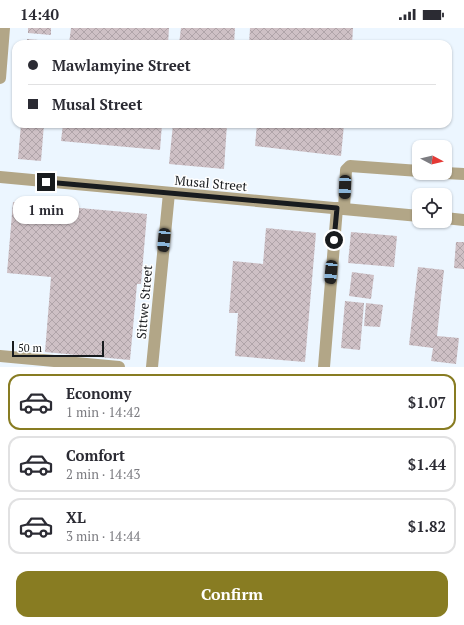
<!DOCTYPE html>
<meta charset="utf-8">
<style>
:root{--surface:#fff;--page:#f2f2f3;--text:#2b2b33;--muted:#7c7c81;--line:#e1e1e2;--accent:#887c22}
body{margin:0;font-family:"PT Serif",serif;background:var(--page);color:var(--text);height:100vh;display:flex;flex-direction:column;font-size:15px;white-space:nowrap}
*{box-sizing:border-box;margin:0}
p{font-size:13px;color:var(--muted)}
.icon{flex:none;width:22px;height:22px;fill:none;stroke:currentColor;stroke-width:2;stroke-linecap:round;stroke-linejoin:round}
.map{position:relative;height:339px;overflow:hidden}
.panel{display:flex;flex-direction:column;background:var(--surface);flex:1}
.panel>*{flex:none}
.hud{position:absolute;left:12px;top:12px;width:440px;height:88px;border-radius:12px;box-shadow:0 1px 3px #0004;display:grid;align-content:center;height:88px;padding:0 16px;background:var(--surface)}
.needle{width:26px;rotate:97deg}
.buttons{position:absolute;left:412px;top:112px;display:grid;gap:8px}
.buttons a{display:grid;place-items:center;width:40px;height:40px;border-radius:8px;background:var(--surface);box-shadow:0 1px 3px #0004;font-size:20px}
.scale{position:absolute;left:12px;bottom:10px;width:92px;box-sizing:border-box;padding-left:4px;border:2px solid #181b1e;border-top:0;font-size:11px;line-height:14px;white-space:nowrap;color:#181b1e;-webkit-text-stroke:3px #fff;paint-order:stroke}
.end{position:absolute;width:18px;height:18px;margin:-9px;border:5px solid #181b1e;background:#fff;box-shadow:0 0 0 2px #fff}
.from{border-radius:50%}
.bubble{position:absolute;height:28px;border-radius:12px;background:var(--surface);box-shadow:0 1px 3px #0004;font-size:13px;font-weight:800;line-height:28px;text-align:center}
.car{position:absolute;width:12px;height:24px;margin:-12px -6px;border-radius:5px;box-shadow:0 0 3px 1px #0007;background:linear-gradient(#222 24%,#8ab4d8 0 40%,#222 0 76%,#8ab4d8 0 86%,#222 0)}
.hud b{display:flex;align-items:center;gap:14px;height:38px;font-size:15px}
.hud b+b{border-top:1px solid var(--line)}
.hud i{width:10px;height:10px;background:var(--text)}
ul{padding:7px 0 0;list-style:none}
li{display:flex;align-items:center;gap:12px;height:56px;margin:0 8px 6px;padding:0 8px;border:2px solid var(--line);border-radius:12px}
li div{flex:1}
li b{display:block;font-size:15px}
li em{font-style:normal;font-weight:800}
li.selected{border-color:var(--accent)}
li>.icon{width:36px;height:36px;stroke-width:1.5}
.primary-button{display:flex;gap:8px;margin-top:auto;padding:8px 16px}
.primary-button a{flex:1;height:46px;border-radius:12px;background:var(--accent);color:#fff;font-size:16px;font-weight:800;line-height:46px;text-align:center}
.status{display:flex;justify-content:space-between;align-items:center;height:28px;padding:0 20px;background:var(--surface);direction:ltr}
.status svg{height:11px;fill:currentColor}
.map>svg:first-child{display:block}
.building{fill:url(#building-cross-hatch)}
.lines{fill:none;stroke-linecap:round;stroke-linejoin:round}
.minor{stroke:#b2a687;stroke-width:12}
.route{stroke:#181b1e;stroke-width:5}
.labels{text-anchor:middle;stroke-width:3;stroke-linejoin:round;paint-order:stroke}
.street-label{font-size:13px;fill:#181b1e;stroke:#fff}
</style>
<div class="status"><b>14:40</b><svg viewBox="0 0 49 12"><path d="M0 12V9h3v3zM5 12V6h3v6zM10 12V3h3v9zM15 12V0h3v12zM26 1h20v11H26zM47 4h2v5h-2z"/></svg></div>
<div class="map">
<svg width="464" height="339" viewBox="0 0 464 339">
<defs>
<pattern id="building-cross-hatch" width="8" height="8" patternUnits="userSpaceOnUse"><rect width="8" height="8" fill="#cec0c5"/><path d="M0 0l8 8M0 8l8-8" fill="none" stroke="#b0a4a9"/></pattern>
</defs>
<rect width="100%" height="100%" fill="#ecf6ff"/>
<g class="building">
<polygon points="28,0 51,0 51,7 28,5"/>
<polygon points="71,0 169,0 168,16 69,16"/>
<polygon points="181,0 235,0 234,16 179,16"/>
<polygon points="250,0 353,0 352,16 249,16"/>
<polygon points="27,11 50,13 50,16 27,16"/>
<polygon points="21,96 44,96 41,133 18,131"/>
<polygon points="63,96 162,96 160,122 61,113"/>
<polygon points="173,96 227,96 224,141 169,136"/>
<polygon points="257,96 344,96 341,128 255,118"/>
<polygon points="13,174 147,186 141,256 137,256 130,332 45,324 51,249 7,245"/>
<polygon points="266,200 316,205 305,334 235,328 238,285 229,285 233,233 263,236"/>
<polygon points="351,204 397,208 394,239 348,235"/>
<polygon points="456,214 464,214 464,241 454,240"/>
<polygon points="418,239 444,242 437,308 459,310 456,336 431,333 433,320 409,317"/>
<polygon points="352,244 374,247 371,271 349,268"/>
<polygon points="345,273 364,275 360,322 341,320"/>
<polygon points="366,275 383,277 380,299 364,298"/>
</g>
<g class="lines">
<g class="minor">
<polyline points="0,50 4,0"/>
<polyline points="445,145 464,146"/>
<polyline points="0,149 419,188"/>
<polyline points="344,181 346,142 350,138 419,143"/>
<polyline points="445,190 464,192"/>
<polyline points="0,328 119,339"/>
<polyline points="152,339 169,165"/>
<polyline points="324,339 337,180"/>
</g>
</g>
<g class="lines">
<polyline class="route" points="46,154 337,180 334,212"/>
</g>
<g class="labels">
<g class="street-label">
<text transform="translate(211 155) rotate(5)" y="5">Musal Street</text>
<text transform="translate(144 274) rotate(-85)" y="5">Sittwe Street</text>
</g>
</g>
</svg>
<div class="buttons">
<a><svg class="needle" viewBox="-14 -14 28 28"><path d="M0-13l5 13h-10z" fill="#e53935"/><path d="M0 13l5-13h-10z" fill="#7c7c81"/></svg></a>
<a><svg class="icon" aria-label="locate" viewBox="0 0 24 24"><circle cx="12" cy="12" r="6"/><path d="M12 2v4M12 18v4M2 12h4M18 12h4"/></svg></a>
</div>
<div class="scale">50 m</div>
<i class="end from" style="left:334px;top:212px"></i>
<i class="end" style="left:46px;top:154px"></i>
<div class="bubble" style="left:13px;top:168px;width:66px">1 min</div>
<i class="car" style="left:345px;top:159px;rotate:182deg"></i>
<i class="car" style="left:164px;top:212px;rotate:185deg"></i>
<i class="car" style="left:331px;top:244px;rotate:185deg"></i>
<div class="hud">
<b><i class="from"></i>Mawlamyine Street</b>
<b><i></i>Musal Street</b>
</div>
</div>
<section class="panel">
<ul>
<li class="selected"><svg class="icon" aria-label="car" viewBox="0 0 24 24"><path d="M5 17H2v-5l4-1 3-4h7l3 4 3 1v5h-3M9 17h6M6 11h13"/><circle cx="7" cy="17" r="2"/><circle cx="17" cy="17" r="2"/></svg><div><b>Economy</b><p>1 min · 14:42</p></div><em>$1.07</em></li>
<li><svg class="icon" aria-label="car" viewBox="0 0 24 24"><path d="M5 17H2v-5l4-1 3-4h7l3 4 3 1v5h-3M9 17h6M6 11h13"/><circle cx="7" cy="17" r="2"/><circle cx="17" cy="17" r="2"/></svg><div><b>Comfort</b><p>2 min · 14:43</p></div><em>$1.44</em></li>
<li><svg class="icon" aria-label="car" viewBox="0 0 24 24"><path d="M5 17H2v-5l4-1 3-4h7l3 4 3 1v5h-3M9 17h6M6 11h13"/><circle cx="7" cy="17" r="2"/><circle cx="17" cy="17" r="2"/></svg><div><b>XL</b><p>3 min · 14:44</p></div><em>$1.82</em></li>
</ul>
<div class="primary-button"><a>Confirm</a></div>
</section>
